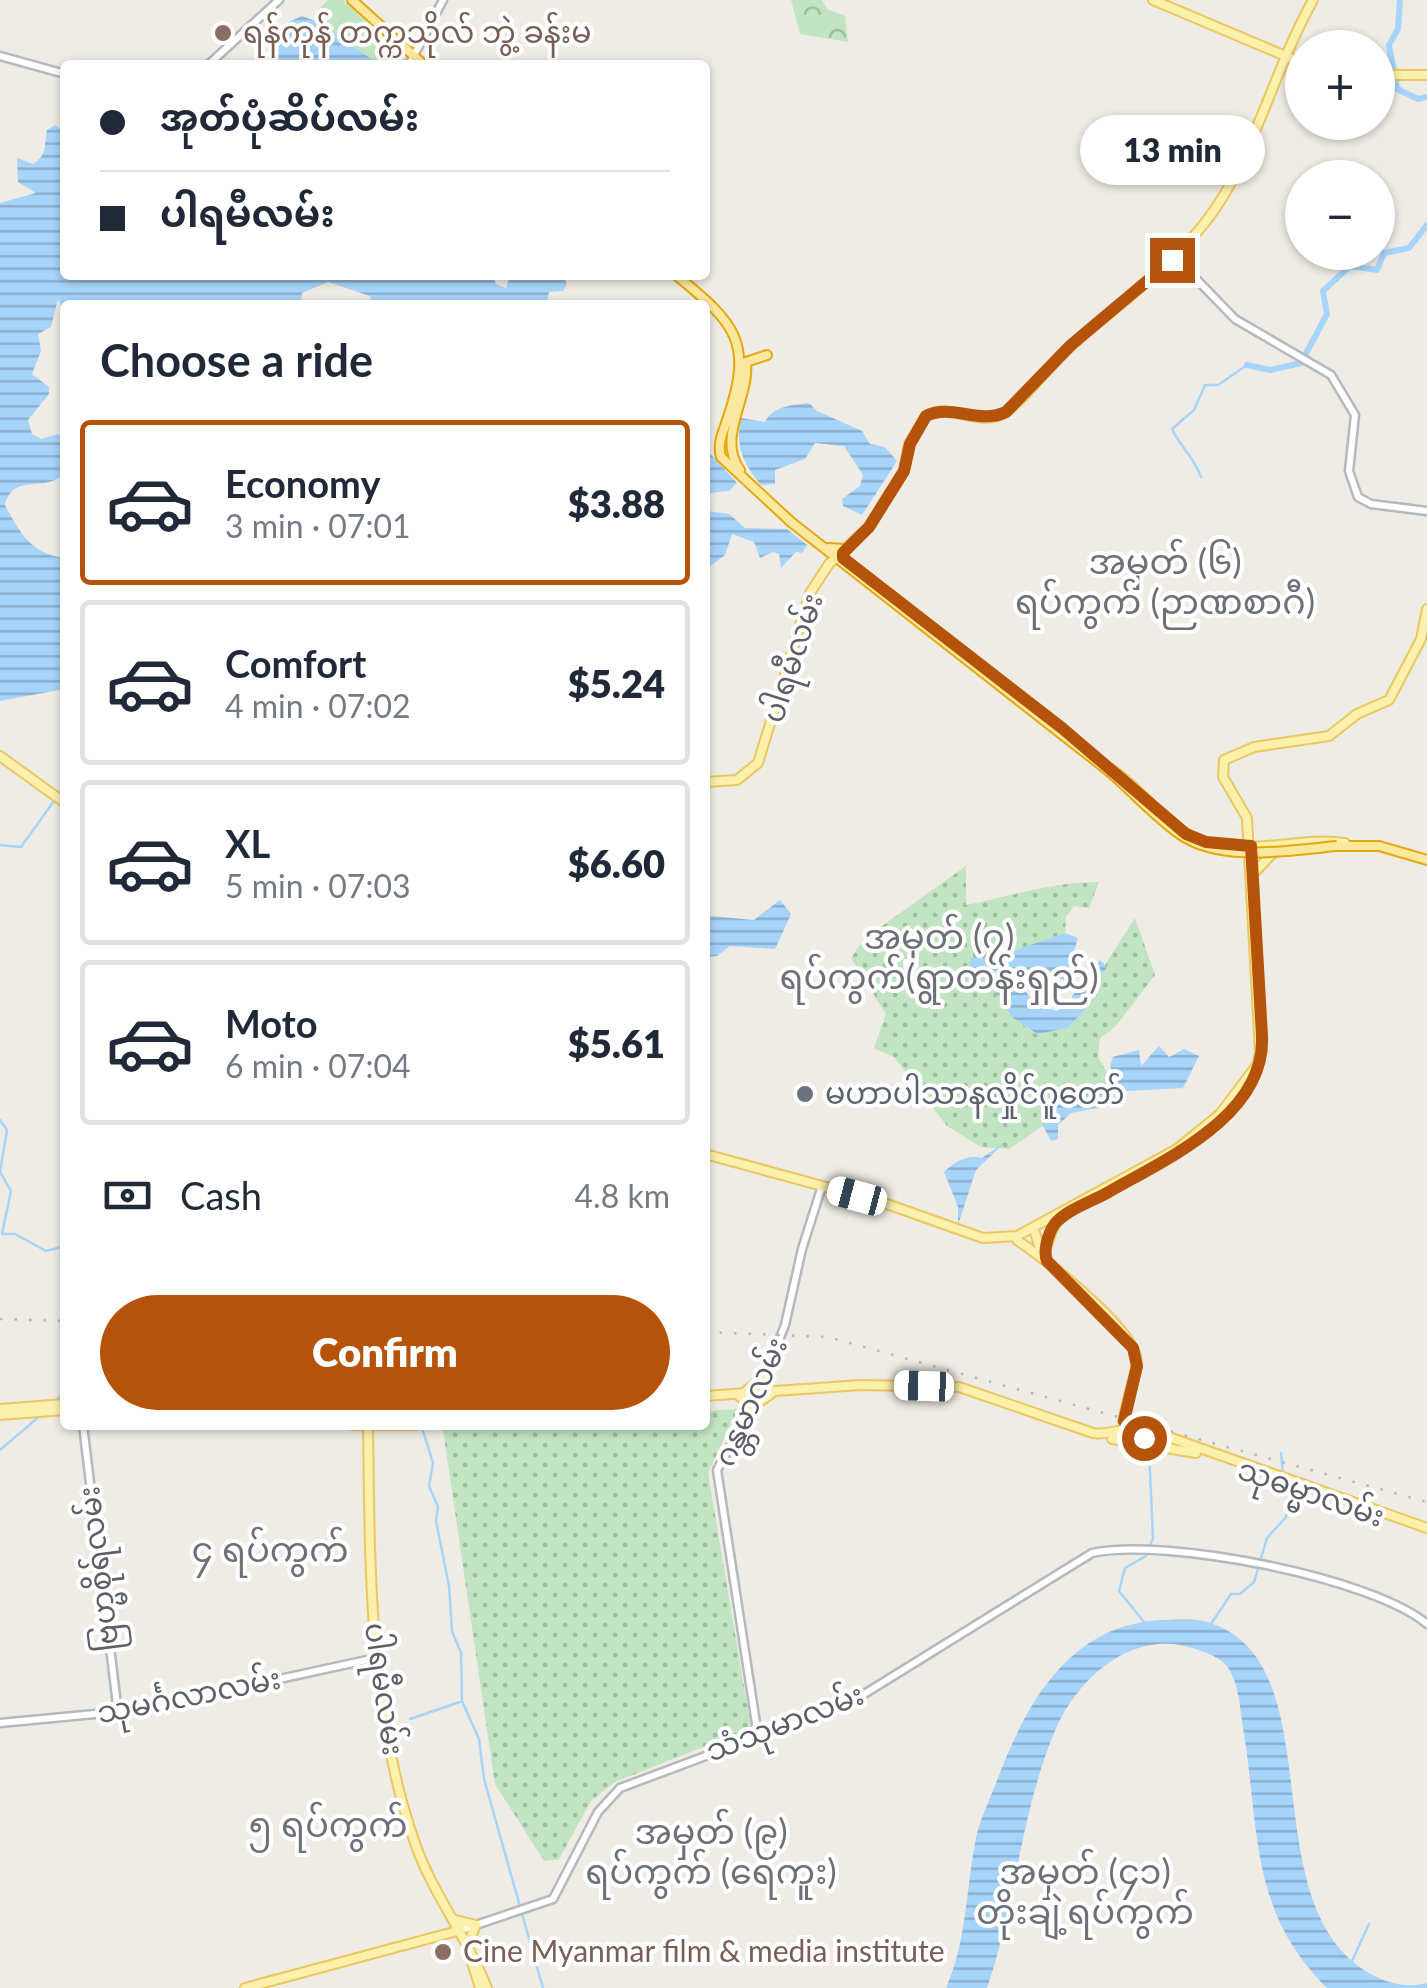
<!DOCTYPE html>
<meta charset="utf-8">
<style>
:root{--surface:#fff;--page:#f2f2f3;--text:#1f2937;--muted:#747a83;--line:#e0e1e3;--accent:#b45309}
body{margin:0;font-family:Lato,"Noto Sans Myanmar",sans-serif;background:var(--page);color:var(--text);height:100vh;display:flex;flex-direction:column;font-size:38px;white-space:nowrap}
*{box-sizing:border-box;margin:0}
p{font-size:32px;color:var(--muted)}
.icon{flex:none;width:55px;height:55px;fill:none;stroke:currentColor;stroke-width:2;stroke-linecap:round;stroke-linejoin:round}
.map{position:relative;flex:1;overflow:hidden}
.side{position:absolute;left:60px;top:300px;width:650px;height:1130px;display:flex;flex-direction:column;background:var(--surface);border-radius:10px;box-shadow:0 2px 8px #0004}
.side>*{flex:none}
.hud{position:absolute;left:60px;top:60px;width:650px;height:220px;border-radius:10px;box-shadow:0 2px 8px #0004;display:grid;align-content:center;height:220px;padding:0 40px;background:var(--surface)}
.fabs{position:absolute;left:1285px;top:30px;display:grid;gap:20px}
.fabs a{display:grid;place-items:center;width:110px;height:110px;border-radius:50%;background:var(--surface);box-shadow:0 2px 8px #0004;font-size:50px}
.end{position:absolute;width:45px;height:45px;margin:-22px;border:12px solid #b45309;background:#fff;box-shadow:0 0 0 5px #fff}
.from{border-radius:50%}
.bubble{position:absolute;height:70px;border-radius:35px;background:var(--surface);box-shadow:0 2px 8px #0004;font-size:32px;font-weight:800;line-height:70px;text-align:center}
.car{position:absolute;width:30px;height:60px;margin:-30px -15px;border-radius:12px;box-shadow:0 0 8px 2px #0007;background:linear-gradient(#fff 24%,#345 0 40%,#fff 0 76%,#345 0 86%,#fff 0)}
.hud b{display:flex;align-items:center;gap:35px;height:95px;font-size:38px}
.hud b+b{border-top:2px solid var(--line)}
.hud i{width:25px;height:25px;background:var(--text)}
ul{padding:0;list-style:none}
li{display:flex;align-items:center;gap:30px;height:165px;margin:0 20px 15px;padding:0 20px;border:5px solid var(--line);border-radius:10px}
li div{flex:1}
li b{display:block;font-size:38px}
li em{font-style:normal;font-weight:800}
li.selected{border-color:var(--accent)}
li>.icon{width:90px;height:90px;stroke-width:1.5}
h2{padding:0 40px;font-size:45px;line-height:120px}
.pay{display:flex;align-items:center;gap:25px;height:110px;padding:0 40px;font-size:38px}
.pay p{margin-inline-start:auto}
.primary-button{display:flex;gap:20px;margin-top:auto;padding:20px 40px}
.primary-button a{flex:1;height:115px;border-radius:60px;background:var(--accent);color:#fff;font-size:40px;font-weight:800;line-height:115px;text-align:center}
.map>svg:first-child{display:block}
.grass{fill:url(#grass-dots)}
.forest{fill:url(#forest-crowns)}
.green{fill:#c1e4c2}
.water{fill:url(#water-rules)}
.lines{fill:none;stroke-linecap:round;stroke-linejoin:round}
.stream{stroke:#a7d4fa;stroke-width:2.5}
.river{stroke:#a7d4fa;stroke-width:6}
.secondary-casing{stroke:#b5b8bd;stroke-width:11}
.primary-casing{stroke:#eac761;stroke-width:12}
.trunk-casing{stroke:#e5a80c;stroke-width:12}
.secondary{stroke:#fff;stroke-width:6}
.primary{stroke:#fbf0ac;stroke-width:8}
.trunk{stroke:#f9e89e;stroke-width:8}
.rail{stroke:#b4b5b5;stroke-width:2.5;stroke-dasharray:2.5 12;stroke-linecap:butt}
.primary-bridge-casing{stroke:#eac761;stroke-width:12;stroke-linecap:butt}
.trunk-bridge-casing{stroke:#e5a80c;stroke-width:12;stroke-linecap:butt}
.primary-bridge{stroke:#fbf0ac;stroke-width:8}
.trunk-bridge{stroke:#f9e89e;stroke-width:8}
.route{stroke:#b45309;stroke-width:12}
.education-dot{fill:#8d6e63;stroke:#fff;stroke-width:4}
.worship-dot{fill:#6b7280;stroke:#fff;stroke-width:4}
.labels{text-anchor:middle;stroke-width:8;stroke-linejoin:round;paint-order:stroke}
.education-label{font-size:30px;fill:#785e54;stroke:#fff;text-anchor:start}
.street-label{font-size:30px;fill:#5c5f64;stroke:#fff}
.worship-label{font-size:30px;fill:#5b616d;stroke:#fff;text-anchor:start}
.quarter-label{font-size:35px;fill:#6d7176;stroke:#fff}
</style>
<div class="map">
<svg width="1427" height="1988" viewBox="0 0 1427 1988">
<defs>
<pattern id="grass-dots" width="8" height="8" patternUnits="userSpaceOnUse" patternTransform="scale(2.5)"><rect width="8" height="8" fill="#c1e4c2"/><path d="M2 2h.1M6 6h.1" fill="none" stroke="#a0bca1" stroke-width="1.8" stroke-linecap="round"/></pattern>
<pattern id="forest-crowns" width="20" height="18" patternUnits="userSpaceOnUse" patternTransform="scale(2.5)"><rect width="20" height="18" fill="#c1e4c2"/><path d="M2 6a3 3 0 1 1 6 0M12 15a3 3 0 1 1 6 0" fill="none" stroke="#a0bca1"/></pattern>
<pattern id="water-rules" width="6" height="5" patternUnits="userSpaceOnUse" patternTransform="scale(2.5)"><rect width="6" height="5" fill="#a7d4fa"/><path d="M0 2.5h6" fill="none" stroke="#8bafce"/></pattern>
</defs>
<rect width="100%" height="100%" fill="#eeece4"/>
<g class="grass">
<path d="M 966,866 L 966,905 C 1012,896 1051,882 1099,882 L 1089,908 L 1074,906 L 1066,917 L 1065,933 L 1010,952 L 986,975 L 1012,1017 L 1036,1034 L 1082,1001 L 1135,918 L 1155,975 L 1115,1027 L 1100,1038 L 1098,1057 L 1113,1082 L 1058,1103 L 1043,1126 L 1009,1149 L 981,1147 L 947,1126 L 894,1057 L 874,1048 L 886,1014 L 851,958 L 864,939 Z"/>
<polygon points="738,1409 708,1473 751,1728 615,1782 591,1801 559,1859 544,1861 495,1784 443,1430 516,1425 705,1425 705,1411"/>
</g>
<polygon class="forest" points="791,0 822,0 827,9 845,16 848,42 800,34"/>
<polygon class="green" points="328,0 343,0 412,65 380,65 318,22 314,14"/>
<g class="water">
<polygon points="302,16 318,22 380,65 277,65 273,44 285,43 284,24"/>
<path d="M 55,125 L 65,133 L 65,275 L 493,275 L 496,284 L 506,288 L 510,275 L 563,275 L 567,284 L 563,291 L 549,292 L 546,305 L 373,305 L 370,296 L 328,282 L 302,293 L 301,300 L 310,305 L 65,305 L 65,313 L 58,299 L 51,327 L 38,334 L 41,351 L 32,374 L 49,387 L 49,394 L 28,420 L 32,434 L 41,439 L 58,434 L 64,438 L 65,472 C 46,495 13,471 5,505 C 19,531 30,554 65,558 L 65,689 L 0,701 L 0,203 L 36,193 L 18,182 L 17,158 L 33,164 C 48,155 44,144 47,130 Z"/>
<path d="M 809,403 L 817,411 L 862,431 L 870,444 L 885,447 L 897,461 L 862,515 L 843,506 L 842,499 L 860,486 L 863,475 L 844,446 L 815,443 L 805,459 L 775,470 L 775,484 L 761,485 C 743,463 735,446 741,418 L 765,422 C 773,406 792,405 809,403 Z"/>
<polygon points="705,448 737,483 729,491 708,493 708,511 729,514 745,528 787,529 807,545 802,553 796,552 781,568 779,554 773,552 760,558 754,542 732,534 725,555 705,570 709,544 705,536"/>
<polygon points="780,900 791,914 775,949 730,946 717,956 705,957 705,927 711,916 754,920"/>
<polygon points="1065,933 1078,938 1065,980 1038,973 1022,984 1033,1004 1057,1011 1072,1003 1072,996 1100,960 1107,967 1082,1000 1086,1009 1067,1028 1037,1034 1012,1017 986,976 970,979 966,973 971,958 1005,947 1010,952"/>
<polygon points="1159,1046 1169,1057 1184,1049 1199,1056 1183,1088 1127,1091 1118,1087 1110,1066 1113,1057 1139,1050 1141,1066"/>
<polygon points="1108,1087 1117,1099 1114,1105 1071,1113 1058,1125 1058,1139 1051,1141 1043,1126 1057,1103"/>
<path d="M 1005,1142 L 976,1170 L 958,1225 L 958,1207 L 944,1172 C 956,1161 965,1155 982,1158 Z"/>
<path d="M 1161,1620 C 1176,1620 1193,1618 1207,1622 C 1337,1660 1248,1903 1369,1973 C 1388,1984 1406,1988 1427,1983 L 1427,1988 L 1327,1988 C 1248,1910 1260,1828 1243,1728 C 1240,1709 1239,1685 1229,1669 C 1222,1658 1210,1654 1198,1650 C 1136,1626 1078,1676 1055,1731 C 1020,1813 1016,1904 987,1988 L 946,1988 C 967,1941 966,1888 976,1838 C 981,1816 992,1794 1000,1773 C 1029,1698 1072,1625 1161,1620 Z"/>
</g>
<g class="lines">
<g class="stream">
<path d="M 1201,477 C 1195,459 1180,446 1172,429 L 1194,410 L 1205,385 L 1218,385 L 1247,365"/>
<polyline points="0,845 21,847 54,801"/>
<polyline points="0,1120 7,1130 0,1172 11,1191 2,1234 15,1234 46,1251 65,1246"/>
<polyline points="56,1400 65,1392"/>
<polyline points="421,1425 433,1463 429,1486 438,1507 436,1521 449,1586 452,1631 461,1653 462,1701 479,1739 484,1779 543,1988"/>
<polyline points="0,1450 41,1415"/>
<polyline points="1281,1453 1283,1475"/>
<polyline points="1144,1622 1119,1591 1125,1568 1146,1556 1153,1538 1149,1450"/>
<polyline points="1209,1627 1231,1594 1240,1594 1254,1582 1267,1538 1286,1517 1292,1485"/>
<polyline points="410,1719 460,1702"/>
<polyline points="1352,1961 1369,1924"/>
</g>
<g class="river">
<polyline points="1400,0 1398,29 1389,45 1397,89 1418,99 1427,97"/>
<polyline points="1247,365 1270,370 1301,363 1327,314 1323,291 1350,266 1377,270 1384,253 1409,248 1427,225"/>
</g>
<defs>
<g id="secondary">
<polyline points="0,56 65,74"/>
<polyline points="411,61 443,0"/>
<polyline points="208,65 279,0"/>
<polyline points="1176,258 1235,319 1331,375 1355,415 1349,471 1358,497 1371,504 1427,511"/>
<polyline points="83,1425 118,1713"/>
<polyline points="0,1723 137,1710 376,1658"/>
<polyline points="758,1736 717,1470 752,1407 785,1325 802,1249 822,1186"/>
<path d="M 461,1930 L 553,1899 L 598,1812 L 620,1788 L 853,1701 L 1092,1553 C 1162,1537 1372,1577 1427,1624"/>
</g>
<g id="primary">
<polyline points="1153,0 1302,63"/>
<polyline points="1378,75 1427,75"/>
<polyline points="0,756 65,803"/>
<path d="M 1111,769 C 1140,788 1159,818 1189,835 C 1235,862 1296,835 1345,843"/>
<path d="M 705,782 L 737,780 L 758,763 L 810,593 L 829,564 L 869,527 L 904,471 L 909,444 L 926,416 C 951,401 982,430 1007,411 C 1031,393 1049,365 1072,345 C 1125,297 1186,259 1224,195 C 1260,133 1278,63 1313,0"/>
<polyline points="1252,875 1272,854"/>
<polyline points="1183,1149 1215,1124"/>
<polyline points="705,1154 881,1202 983,1238 1017,1236 1177,1149 1220,1114 1257,1065 1260,1052 1247,818 1223,777 1224,760 1254,747 1329,736 1357,714 1389,700 1421,639 1427,609"/>
<polyline points="1034,1230 1043,1258"/>
<path d="M 1017,1240 C 1045,1259 1129,1325 1136,1356 C 1139,1368 1132,1383 1129,1395"/>
<polyline points="1047,1261 1044,1253 1055,1223"/>
<polyline points="746,1391 765,1376 765,1386 771,1390"/>
<path d="M 705,1396 L 860,1385 L 959,1387 L 1093,1433 C 1114,1436 1127,1424 1146,1429 L 1427,1528"/>
<polyline points="739,1396 752,1407 771,1394"/>
<polyline points="0,1409 65,1404"/>
<polyline points="0,1415 65,1410"/>
<polyline points="353,1425 417,1425"/>
<path d="M 368,1425 C 370,1565 368,1712 416,1846 C 434,1896 468,1938 487,1988"/>
<polyline points="1112,1439 1196,1453"/>
<polyline points="455,1920 476,1925 469,1941"/>
<polyline points="471,1959 480,1988"/>
<polyline points="245,1988 461,1930"/>
</g>
<g id="trunk">
<polyline points="352,0 424,65"/>
<path d="M 676,275 C 736,324 754,342 727,420 C 723,433 717,443 721,457 L 791,522 L 1110,772"/>
<polyline points="746,362 767,355"/>
<path d="M 740,470 C 716,438 750,397 746,363"/>
<polyline points="829,548 844,549 843,559"/>
<polyline points="1337,846 1379,846 1427,860"/>
</g>
</defs>
<use href="#secondary" class="secondary-casing"/>
<use href="#primary" class="primary-casing"/>
<use href="#trunk" class="trunk-casing"/>
<use href="#secondary" class="secondary"/>
<use href="#primary" class="primary"/>
<use href="#trunk" class="trunk"/>
<g class="rail">
<polyline points="0,1319 65,1321"/>
<polyline points="705,1332 828,1337 1427,1502"/>
</g>
<defs>
<polyline id="primary-bridge" points="1129,1395 1123,1421 1139,1437"/>
<path id="trunk-bridge" d="M 1110,772 C 1134,793 1156,818 1181,835 C 1222,863 1291,850 1337,846"/>
</defs>
<use href="#primary-bridge" class="primary-bridge-casing"/>
<use href="#trunk-bridge" class="trunk-bridge-casing"/>
<use href="#primary-bridge" class="primary-bridge"/>
<use href="#trunk-bridge" class="trunk-bridge"/>
</g>
<g class="lines">
<path class="route" d="M 1144,1438 L 1130,1432 L 1124,1421 L 1137,1366 L 1133,1348 L 1047,1261 C 1043,1251 1048,1234 1054,1225 C 1064,1211 1092,1201 1107,1193 C 1164,1160 1266,1116 1262,1036 L 1251,846 L 1206,842 L 1186,834 L 1062,728 L 843,558 L 843,553 L 869,527 L 904,471 L 910,444 L 926,416 C 951,403 979,425 1006,412 L 1071,345 L 1172,260"/>
</g>
<g class="education-dot">
<circle cx="223" cy="33" r="10"/>
<circle cx="443" cy="1952" r="10"/>
</g>
<circle class="worship-dot" cx="805" cy="1094" r="10"/>
<g class="labels">
<g class="education-label">
<text x="243" y="43">ရန်ကုန် တက္ကသိုလ် ဘွဲ့ ခန်းမ</text>
<text x="463" y="1962">Cine Myanmar film &amp; media institute</text>
</g>
<g class="street-label">
<text transform="translate(793 658) rotate(-72)" y="10">ပါရမီလမ်း</text>
<text transform="translate(751 1402) rotate(-66)" y="10">ဂန္တမာလမ်း</text>
<text transform="translate(1311 1493) rotate(19)" y="10">သုဓမ္မာလမ်း</text>
<text transform="translate(99 1569) rotate(-97)" y="10">ဗြဟ္မစိုရ်လမ်း</text>
<text transform="translate(384 1689) rotate(82)" y="10">ပါရမီလမ်း</text>
<text transform="translate(189 1696) rotate(-11)" y="10">သုမင်္ဂလာလမ်း</text>
<text transform="translate(785 1723) rotate(-21)" y="10">သံသုမာလမ်း</text>
</g>
<g class="worship-label">
<text x="825" y="1104">မဟာပါသာနလှိုင်ဂူတော်</text>
</g>
<g class="quarter-label">
<text x="1165" y="574">အမှတ် (၆)<tspan x="1165" dy="40">ရပ်ကွက် (ဉာဏစာဂီ)</tspan></text>
<text x="939" y="949">အမှတ် (၇)<tspan x="939" dy="40">ရပ်ကွက်(ရွာတန်းရှည်)</tspan></text>
<text x="270" y="1562">၄ ရပ်ကွက်</text>
<text x="328" y="1837">၅ ရပ်ကွက်</text>
<text x="711" y="1844">အမှတ် (၉)<tspan x="711" dy="40">ရပ်ကွက် (ရေကူး)</tspan></text>
<text x="1085" y="1884">အမှတ် (၄၁)<tspan x="1085" dy="40">တိုးချဲ့ရပ်ကွက်</tspan></text>
</g>
</g>
</svg>
<div class="fabs">
<a>+</a>
<a>−</a>
</div>
<i class="end from" style="left:1144px;top:1438px"></i>
<i class="end" style="left:1172px;top:260px"></i>
<div class="bubble" style="left:1080px;top:115px;width:185px">13 min</div>
<i class="car" style="left:857px;top:1196px;rotate:285deg"></i>
<i class="car" style="left:924px;top:1386px;rotate:272deg"></i>
<div class="hud">
<b><i class="from"></i>အုတ်ပုံဆိပ်လမ်း</b>
<b><i></i>ပါရမီလမ်း</b>
</div>
<section class="side">
<h2>Choose a ride</h2>
<ul>
<li class="selected"><svg class="icon" aria-label="car" viewBox="0 0 24 24"><path d="M5 17H2v-5l4-1 3-4h7l3 4 3 1v5h-3M9 17h6M6 11h13"/><circle cx="7" cy="17" r="2"/><circle cx="17" cy="17" r="2"/></svg><div><b>Economy</b><p>3 min · 07:01</p></div><em>$3.88</em></li>
<li><svg class="icon" aria-label="car" viewBox="0 0 24 24"><path d="M5 17H2v-5l4-1 3-4h7l3 4 3 1v5h-3M9 17h6M6 11h13"/><circle cx="7" cy="17" r="2"/><circle cx="17" cy="17" r="2"/></svg><div><b>Comfort</b><p>4 min · 07:02</p></div><em>$5.24</em></li>
<li><svg class="icon" aria-label="car" viewBox="0 0 24 24"><path d="M5 17H2v-5l4-1 3-4h7l3 4 3 1v5h-3M9 17h6M6 11h13"/><circle cx="7" cy="17" r="2"/><circle cx="17" cy="17" r="2"/></svg><div><b>XL</b><p>5 min · 07:03</p></div><em>$6.60</em></li>
<li><svg class="icon" aria-label="car" viewBox="0 0 24 24"><path d="M5 17H2v-5l4-1 3-4h7l3 4 3 1v5h-3M9 17h6M6 11h13"/><circle cx="7" cy="17" r="2"/><circle cx="17" cy="17" r="2"/></svg><div><b>Moto</b><p>6 min · 07:04</p></div><em>$5.61</em></li>
</ul>
<div class="pay"><svg class="icon" aria-label="cash" viewBox="0 0 24 24"><path d="M3 7h18v10H3z"/><circle cx="12" cy="12" r="2"/></svg>Cash<p>4.8 km</p></div>
<div class="primary-button"><a>Confirm</a></div>
</section>
</div>
